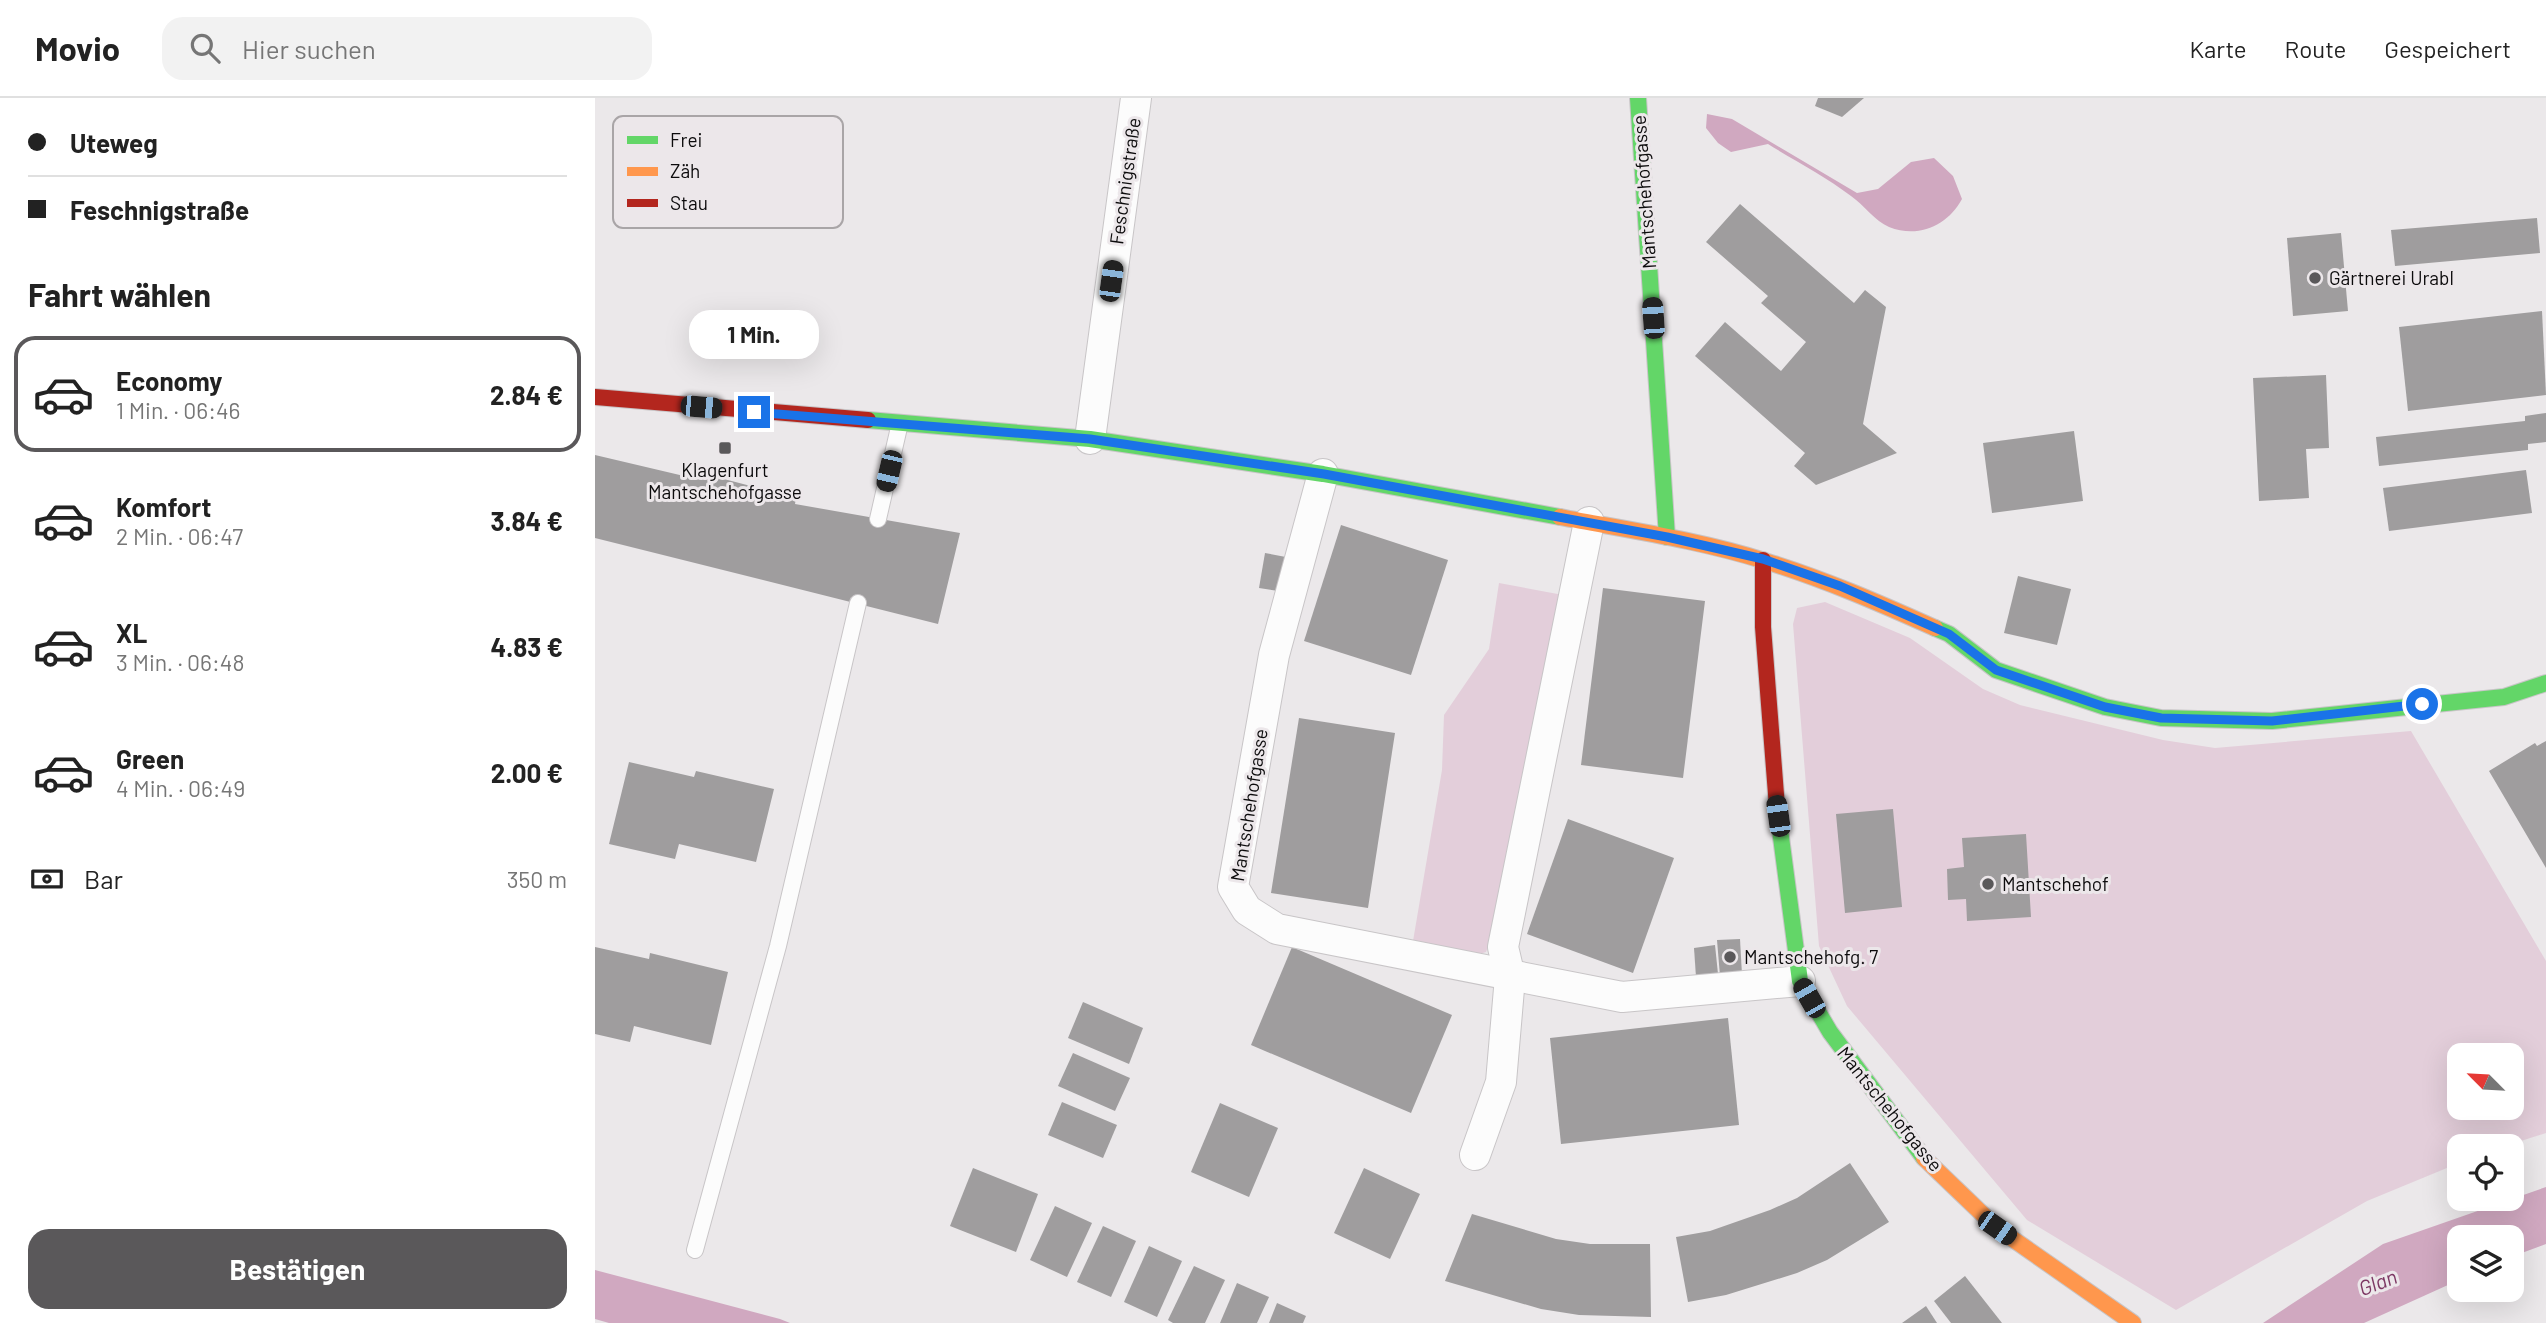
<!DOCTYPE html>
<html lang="de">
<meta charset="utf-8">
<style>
:root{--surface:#fff;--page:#f2f2f2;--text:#222;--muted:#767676;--line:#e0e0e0;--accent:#5a585a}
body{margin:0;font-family:Barlow,sans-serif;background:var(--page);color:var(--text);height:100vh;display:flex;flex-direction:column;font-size:26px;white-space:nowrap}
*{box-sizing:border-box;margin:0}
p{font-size:23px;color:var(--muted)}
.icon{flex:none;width:38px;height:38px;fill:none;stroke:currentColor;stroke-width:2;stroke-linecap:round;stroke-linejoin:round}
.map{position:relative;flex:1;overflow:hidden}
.sheet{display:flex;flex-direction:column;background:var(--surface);width:595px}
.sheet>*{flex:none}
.banner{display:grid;align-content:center;height:154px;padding:0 28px;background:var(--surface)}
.needle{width:46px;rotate:294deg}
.tools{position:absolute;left:1852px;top:945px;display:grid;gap:14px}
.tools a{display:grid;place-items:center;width:77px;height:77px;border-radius:14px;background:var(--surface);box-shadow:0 7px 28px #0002;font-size:35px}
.end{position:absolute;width:32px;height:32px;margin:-16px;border:9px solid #1a73e8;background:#fff;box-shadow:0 0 0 4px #fff}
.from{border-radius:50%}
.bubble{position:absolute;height:49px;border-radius:21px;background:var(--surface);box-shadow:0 7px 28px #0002;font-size:23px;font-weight:700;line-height:49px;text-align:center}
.car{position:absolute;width:21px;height:42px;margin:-21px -10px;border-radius:9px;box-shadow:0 0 5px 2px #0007;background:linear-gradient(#222 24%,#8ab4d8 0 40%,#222 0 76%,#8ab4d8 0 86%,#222 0)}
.banner b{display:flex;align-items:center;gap:24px;height:66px;font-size:26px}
.banner b+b{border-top:2px solid var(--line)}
.banner i{width:18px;height:18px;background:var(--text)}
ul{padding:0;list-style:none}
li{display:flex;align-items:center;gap:21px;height:116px;margin:0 14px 10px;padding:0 14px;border:4px solid transparent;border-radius:21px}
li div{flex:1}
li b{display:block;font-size:26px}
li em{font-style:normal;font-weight:700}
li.on{border-color:var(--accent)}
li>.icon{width:63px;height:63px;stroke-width:1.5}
h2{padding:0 28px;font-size:32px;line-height:84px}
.pay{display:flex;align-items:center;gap:18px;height:77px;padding:0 28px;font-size:26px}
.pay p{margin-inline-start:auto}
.button{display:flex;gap:14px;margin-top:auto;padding:14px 28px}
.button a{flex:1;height:80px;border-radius:21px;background:var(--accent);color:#fff;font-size:28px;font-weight:700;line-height:80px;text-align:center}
header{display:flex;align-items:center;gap:42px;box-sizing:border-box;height:98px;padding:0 35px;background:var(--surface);border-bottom:2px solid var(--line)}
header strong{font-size:33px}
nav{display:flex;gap:38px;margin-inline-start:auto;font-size:24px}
.search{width:490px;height:63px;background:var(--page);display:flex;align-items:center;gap:18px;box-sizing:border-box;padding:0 24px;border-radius:21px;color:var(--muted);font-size:26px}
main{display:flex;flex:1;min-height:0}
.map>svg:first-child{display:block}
.green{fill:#e3ceda;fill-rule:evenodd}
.water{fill:#d0a8c0}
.building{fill:#9f9d9e}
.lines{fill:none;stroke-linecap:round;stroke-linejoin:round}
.lane-casing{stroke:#c8c5c7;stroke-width:18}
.street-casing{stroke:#c8c5c7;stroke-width:32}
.fast-casing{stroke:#c8c5c7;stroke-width:18}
.slow-casing{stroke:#c8c5c7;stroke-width:18}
.jam-casing{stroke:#c8c5c7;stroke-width:18}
.lane{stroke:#fcfcfc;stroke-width:16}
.street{stroke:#fcfcfc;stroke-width:30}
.fast{stroke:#63d668;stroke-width:16}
.slow{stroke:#ff974d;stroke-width:16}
.jam{stroke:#b3261e;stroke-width:16}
.route{stroke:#1a73e8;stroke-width:9}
.poi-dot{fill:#5a585a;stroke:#ece7ea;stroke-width:2.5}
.labels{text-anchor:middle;stroke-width:6;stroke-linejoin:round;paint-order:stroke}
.street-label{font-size:19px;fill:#0c0b0c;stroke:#ece7ea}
.poi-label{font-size:19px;fill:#0c0b0c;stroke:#ece7ea;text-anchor:start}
.water-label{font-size:21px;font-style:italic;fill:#7d3864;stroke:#ece7ea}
.key{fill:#ece7ea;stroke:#a9a5a7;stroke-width:2}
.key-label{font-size:19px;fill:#0c0b0c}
</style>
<header>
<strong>Movio</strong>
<div class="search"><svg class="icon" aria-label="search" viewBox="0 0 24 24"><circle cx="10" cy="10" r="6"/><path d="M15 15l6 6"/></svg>Hier suchen</div>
<nav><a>Karte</a><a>Route</a><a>Gespeichert</a></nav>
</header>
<main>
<section class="sheet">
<div class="banner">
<b><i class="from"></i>Uteweg</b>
<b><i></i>Feschnigstraße</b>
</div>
<h2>Fahrt wählen</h2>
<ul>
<li class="on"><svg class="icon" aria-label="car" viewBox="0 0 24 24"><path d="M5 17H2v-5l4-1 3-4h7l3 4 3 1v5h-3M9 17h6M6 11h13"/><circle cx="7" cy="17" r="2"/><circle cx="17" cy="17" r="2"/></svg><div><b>Economy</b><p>1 Min. · 06:46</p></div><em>2.84 €</em></li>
<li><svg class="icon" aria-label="car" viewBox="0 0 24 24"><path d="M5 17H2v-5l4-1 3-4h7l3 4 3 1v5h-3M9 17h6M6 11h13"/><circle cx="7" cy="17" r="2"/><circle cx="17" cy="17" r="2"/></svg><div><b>Komfort</b><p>2 Min. · 06:47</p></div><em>3.84 €</em></li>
<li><svg class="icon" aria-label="car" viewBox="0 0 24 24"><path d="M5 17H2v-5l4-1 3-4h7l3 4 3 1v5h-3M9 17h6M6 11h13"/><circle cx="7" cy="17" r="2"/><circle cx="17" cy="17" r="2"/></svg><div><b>XL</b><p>3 Min. · 06:48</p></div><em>4.83 €</em></li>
<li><svg class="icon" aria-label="car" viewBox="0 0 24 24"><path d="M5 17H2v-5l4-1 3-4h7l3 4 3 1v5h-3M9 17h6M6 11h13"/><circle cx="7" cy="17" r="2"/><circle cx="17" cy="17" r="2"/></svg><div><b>Green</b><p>4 Min. · 06:49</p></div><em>2.00 €</em></li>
</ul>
<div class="pay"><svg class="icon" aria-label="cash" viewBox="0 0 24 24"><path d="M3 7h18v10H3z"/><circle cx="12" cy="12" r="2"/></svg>Bar<p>350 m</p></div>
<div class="button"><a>Bestätigen</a></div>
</section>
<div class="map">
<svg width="1951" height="1225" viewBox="0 0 1951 1225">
<rect width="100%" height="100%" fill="#ebe8ea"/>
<g class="green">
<polygon points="904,485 968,497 903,822 891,854 871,860 817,849 847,672 849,617 894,551"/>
<path d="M 1230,504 L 1315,540 L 1388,591 L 1425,607 L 1568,642 L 1620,650 L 1816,633 L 1951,863 L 1951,1035 L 1910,1048 L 1864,1048 L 1864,1065 L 1772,1103 L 1581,1212 L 1432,1122 L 1252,908 L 1224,848 L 1198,526 L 1202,510 ZM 1864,957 L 1916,957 L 1916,1010 L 1864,1010 Z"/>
</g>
<g class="water">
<path d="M 1112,16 L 1137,21 L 1262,95 L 1283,91 L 1316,64 L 1339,60 L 1358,78 L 1367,101 C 1353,127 1324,141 1294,129 C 1280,123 1269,107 1256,98 C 1230,78 1200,63 1173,46 L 1136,54 L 1123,45 L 1111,30 Z"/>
<polygon points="1951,1089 1951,1146 1916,1159 1916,1139 1864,1139 1864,1182 1769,1225 1668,1225 1788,1146"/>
<polygon points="0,1172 185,1221 195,1225 14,1225 0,1221"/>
</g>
<g class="building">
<polygon points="1223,0 1269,0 1247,19 1220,8"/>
<polygon points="1145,106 1259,205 1270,192 1291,209 1268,326 1302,355 1221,387 1199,368 1210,355 1100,258 1130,224 1186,273 1211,244 1166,205 1173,198 1111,144"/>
<polygon points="1942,120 1945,155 1800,168 1796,132"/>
<polygon points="1746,135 1753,213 1698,218 1692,140"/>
<polygon points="1947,213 1951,297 1813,313 1804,229"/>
<polygon points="1731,277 1734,350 1711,351 1714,400 1664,403 1658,280"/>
<polygon points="1951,315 1951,344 1933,346 1933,352 1784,368 1781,339 1930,323 1930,318"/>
<polygon points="1479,333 1488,403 1397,415 1388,345"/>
<polygon points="0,357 89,378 91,371 201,400 200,406 365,435 343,526 0,440"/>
<polygon points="1931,372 1937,415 1794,433 1788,390"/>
<polygon points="746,427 853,462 816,577 709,543"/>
<polygon points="670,455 696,460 690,494 664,490"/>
<polygon points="1423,478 1476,491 1462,547 1409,535"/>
<polygon points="1008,490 1110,503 1088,680 986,667"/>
<polygon points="704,620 800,635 773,810 676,795"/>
<polygon points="1951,643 1951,770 1894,673 1940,645 1942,648"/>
<polygon points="34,664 99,679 101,673 179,691 161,764 84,746 80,761 14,746"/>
<polygon points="1298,711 1307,809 1250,815 1241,716"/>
<polygon points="973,721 1079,760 1038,875 932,836"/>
<polygon points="1431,736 1436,819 1372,823 1371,801 1353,802 1352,771 1369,769 1367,740"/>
<polygon points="1145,841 1147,877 1125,878 1122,842"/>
<polygon points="1120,847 1123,876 1101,879 1099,850"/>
<polygon points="0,849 54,861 55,855 133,874 116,947 39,928 35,944 0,936"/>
<polygon points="697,849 857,917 816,1015 656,947"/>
<polygon points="488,904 548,930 534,966 473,940"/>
<polygon points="1133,920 1144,1027 966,1046 955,940"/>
<polygon points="478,955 535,980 520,1013 463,988"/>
<polygon points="467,1004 522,1027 508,1060 453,1037"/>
<polygon points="625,1005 683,1030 654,1099 596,1074"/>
<polygon points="1255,1065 1294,1124 1232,1162 1202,1175 1131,1197 1093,1204 1081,1139 1115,1133 1175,1112 1202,1100"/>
<polygon points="378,1070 443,1096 421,1154 355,1128"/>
<polygon points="769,1070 825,1096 795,1161 739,1135"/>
<polygon points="460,1108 497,1125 472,1179 435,1162"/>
<polygon points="877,1116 961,1141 995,1146 1055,1146 1056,1219 984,1217 946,1211 850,1183"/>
<polygon points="508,1128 541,1143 516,1199 482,1184"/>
<polygon points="554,1148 587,1163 562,1219 529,1204"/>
<polygon points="599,1168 630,1182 610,1225 578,1225 573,1222"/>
<polygon points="1370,1178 1407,1225 1356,1225 1339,1203"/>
<polygon points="642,1185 674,1199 662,1225 625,1225"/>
<polygon points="682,1205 711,1218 708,1225 674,1225"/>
<polygon points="1331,1208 1342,1225 1307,1225"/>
</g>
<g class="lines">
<defs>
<g id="lane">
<polyline points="283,421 305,325"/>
<polyline points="100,1152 183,848 263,505"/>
</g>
<g id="street">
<polyline points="495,341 541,0"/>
<polyline points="728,376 679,557 638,789 652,812 682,831 1027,899 1205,883"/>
<polyline points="880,1057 906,984 915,879 908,849 994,424"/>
</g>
<g id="fast">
<polyline points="1043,0 1072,439"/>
<polyline points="273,322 495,341 728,376 965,419"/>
<polyline points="1340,530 1354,536 1401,572 1510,609 1566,620 1677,623 1909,599 1951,585"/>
<polyline points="1182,709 1205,883 1235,934 1329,1060"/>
</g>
<g id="slow">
<path d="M 965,419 C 1033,432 1104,442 1170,463 C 1229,481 1284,505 1340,530"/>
<polyline points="1329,1060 1402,1130 1538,1225"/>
</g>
<g id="jam">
<polyline points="0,299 273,322"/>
<polyline points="1168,462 1168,529 1182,709"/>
</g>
</defs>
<use href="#lane" class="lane-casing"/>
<use href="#street" class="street-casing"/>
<use href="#fast" class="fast-casing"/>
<use href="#slow" class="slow-casing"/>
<use href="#jam" class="jam-casing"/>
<use href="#lane" class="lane"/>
<use href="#street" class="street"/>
<use href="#fast" class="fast"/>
<use href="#slow" class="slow"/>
<use href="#jam" class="jam"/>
</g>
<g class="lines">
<polyline class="route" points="159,314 495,341 729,376 1072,439 1168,461 1245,488 1354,536 1401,572 1510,609 1566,620 1677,623 1827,606"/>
</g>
<g class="poi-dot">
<circle cx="1720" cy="180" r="7"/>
<rect x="123" y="343" width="14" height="14" rx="3.5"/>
<circle cx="1393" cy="786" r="7"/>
<circle cx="1135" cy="859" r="7"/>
</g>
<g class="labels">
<g class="street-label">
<text transform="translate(530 83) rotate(-82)" y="7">Feschnigstraße</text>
<text transform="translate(1049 94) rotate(-94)" y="7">Mantschehofgasse</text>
<text transform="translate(654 707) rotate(-81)" y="7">Mantschehofgasse</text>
<text transform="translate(1295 1011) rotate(51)" y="7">Mantschehofgasse</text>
</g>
<g class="poi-label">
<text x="1734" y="187">Gärtnerei Urabl</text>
<text x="130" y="379" text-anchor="middle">Klagenfurt<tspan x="130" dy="22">Mantschehofgasse</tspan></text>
<text x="1407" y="793">Mantschehof</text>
<text x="1149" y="866">Mantschehofg. 7</text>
</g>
<g class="water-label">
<text transform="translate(1783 1185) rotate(-21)" y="7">Glan</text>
</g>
</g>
<rect x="18" y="18" width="230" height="112" rx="10" class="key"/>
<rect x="32" y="38" width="31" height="8" fill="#63d668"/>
<rect x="32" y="69" width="31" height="9" fill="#ff974d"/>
<rect x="32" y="101" width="31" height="8" fill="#b3261e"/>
<g class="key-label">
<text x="75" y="49">Frei</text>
<text x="75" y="80">Zäh</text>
<text x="75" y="112">Stau</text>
</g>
</svg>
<div class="tools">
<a><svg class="needle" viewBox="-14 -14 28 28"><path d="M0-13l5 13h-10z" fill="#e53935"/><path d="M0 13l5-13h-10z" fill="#767676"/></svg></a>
<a><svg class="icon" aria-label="locate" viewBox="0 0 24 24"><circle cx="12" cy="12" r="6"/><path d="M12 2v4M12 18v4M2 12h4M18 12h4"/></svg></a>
<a><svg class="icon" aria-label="layers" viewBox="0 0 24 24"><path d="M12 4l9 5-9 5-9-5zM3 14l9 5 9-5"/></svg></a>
</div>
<i class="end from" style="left:1827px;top:606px"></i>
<i class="end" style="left:159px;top:314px"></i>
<div class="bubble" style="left:94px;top:212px;width:130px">1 Min.</div>
<i class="car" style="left:516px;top:183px;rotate:8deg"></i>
<i class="car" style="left:1058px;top:220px;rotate:356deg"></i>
<i class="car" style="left:106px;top:309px;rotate:95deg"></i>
<i class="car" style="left:294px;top:373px;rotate:193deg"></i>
<i class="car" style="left:1183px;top:718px;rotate:352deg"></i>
<i class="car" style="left:1214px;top:900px;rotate:330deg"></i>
<i class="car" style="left:1402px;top:1130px;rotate:125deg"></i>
</div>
</main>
